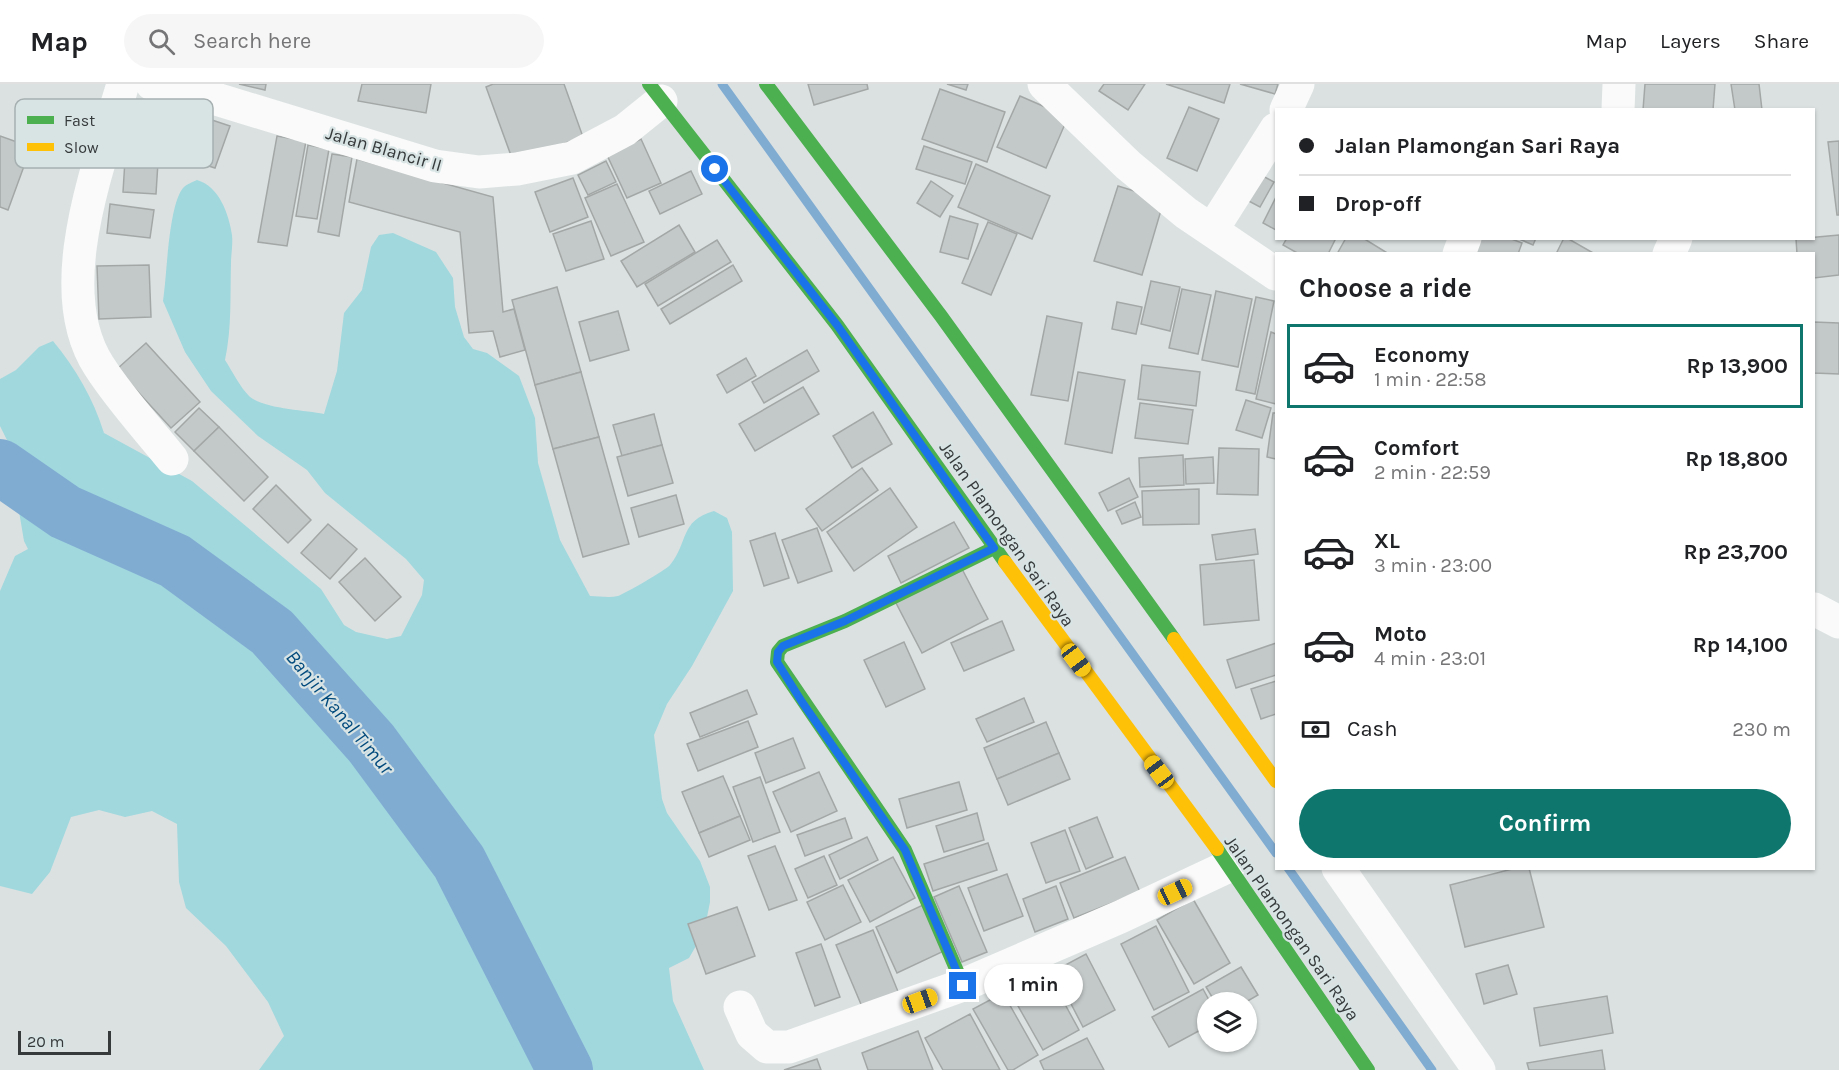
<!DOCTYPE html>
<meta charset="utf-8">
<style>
:root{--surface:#fff;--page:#f6f6f6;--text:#202124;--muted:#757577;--line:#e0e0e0;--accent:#0f766e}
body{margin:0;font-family:Karla,sans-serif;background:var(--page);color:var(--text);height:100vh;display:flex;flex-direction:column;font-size:22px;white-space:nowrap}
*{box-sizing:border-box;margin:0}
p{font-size:20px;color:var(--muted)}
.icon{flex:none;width:33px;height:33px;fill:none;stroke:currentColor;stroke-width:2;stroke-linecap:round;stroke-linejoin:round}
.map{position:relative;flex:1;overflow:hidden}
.drawer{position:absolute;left:1275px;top:168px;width:540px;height:618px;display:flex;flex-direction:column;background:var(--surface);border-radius:0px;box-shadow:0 2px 4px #0004}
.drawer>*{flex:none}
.top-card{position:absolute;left:1275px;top:24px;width:540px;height:132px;border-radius:0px;box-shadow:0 2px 4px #0004;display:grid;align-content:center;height:132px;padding:0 24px;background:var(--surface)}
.controls{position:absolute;left:1197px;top:908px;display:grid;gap:12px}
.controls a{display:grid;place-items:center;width:60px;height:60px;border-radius:50%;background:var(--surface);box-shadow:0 2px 4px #0004;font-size:30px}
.scale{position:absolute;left:18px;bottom:15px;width:93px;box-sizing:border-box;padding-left:6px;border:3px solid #363a3b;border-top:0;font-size:16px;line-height:21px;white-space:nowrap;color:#363a3b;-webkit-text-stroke:4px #d8e3e4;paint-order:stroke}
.end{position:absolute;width:27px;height:27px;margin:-14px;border:8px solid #1a73e8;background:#fff;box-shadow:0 0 0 3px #fff}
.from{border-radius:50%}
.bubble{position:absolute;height:42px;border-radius:21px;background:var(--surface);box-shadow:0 2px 4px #0004;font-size:20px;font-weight:700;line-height:42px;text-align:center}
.car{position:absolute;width:18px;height:36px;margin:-18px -9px;border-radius:8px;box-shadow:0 0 4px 2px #0007;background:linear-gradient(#f5c518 24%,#345 0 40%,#f5c518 0 76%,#345 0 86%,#f5c518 0)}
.top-card b{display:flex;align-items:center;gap:21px;height:57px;font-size:22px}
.top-card b+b{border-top:2px solid var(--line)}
.top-card i{width:15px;height:15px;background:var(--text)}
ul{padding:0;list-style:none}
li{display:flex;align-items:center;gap:18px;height:84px;margin:0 12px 9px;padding:0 12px;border:3px solid transparent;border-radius:0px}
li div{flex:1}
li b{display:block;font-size:22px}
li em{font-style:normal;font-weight:700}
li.active{border-color:var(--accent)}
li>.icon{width:54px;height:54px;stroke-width:1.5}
h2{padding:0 24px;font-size:27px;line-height:72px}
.pay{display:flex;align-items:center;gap:15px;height:66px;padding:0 24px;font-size:22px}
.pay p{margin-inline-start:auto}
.cta{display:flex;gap:12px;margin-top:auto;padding:12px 24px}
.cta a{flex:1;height:69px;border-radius:36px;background:var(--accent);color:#fff;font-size:24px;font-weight:700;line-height:69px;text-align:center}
header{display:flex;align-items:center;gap:36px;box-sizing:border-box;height:84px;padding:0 30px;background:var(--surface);border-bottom:2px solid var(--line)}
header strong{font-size:28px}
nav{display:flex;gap:33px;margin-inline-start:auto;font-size:21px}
.search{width:420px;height:54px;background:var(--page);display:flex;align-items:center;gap:15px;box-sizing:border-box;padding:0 21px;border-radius:33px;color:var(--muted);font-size:22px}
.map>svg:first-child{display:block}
.green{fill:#a0d8de}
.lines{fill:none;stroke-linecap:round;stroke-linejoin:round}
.stream{stroke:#81acd2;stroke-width:9}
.river{stroke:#81acd2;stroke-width:56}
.building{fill:#c3c8c8;stroke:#a3a8a7;stroke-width:1.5}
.street{stroke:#fafafa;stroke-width:33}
.fast{stroke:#4caf50;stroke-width:14}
.slow{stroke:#ffc107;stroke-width:14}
.route{stroke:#1a73e8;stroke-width:8}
.labels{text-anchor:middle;stroke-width:4.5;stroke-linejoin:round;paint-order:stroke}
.street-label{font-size:18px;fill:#363a3b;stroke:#d8e3e4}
.water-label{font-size:20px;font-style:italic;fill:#004a7c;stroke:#d8e3e4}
.key{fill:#d8e3e4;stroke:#a7b0b1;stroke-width:1.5}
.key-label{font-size:16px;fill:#363a3b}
</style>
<header>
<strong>Map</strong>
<div class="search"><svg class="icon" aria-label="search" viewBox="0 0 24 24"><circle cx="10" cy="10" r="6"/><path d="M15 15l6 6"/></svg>Search here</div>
<nav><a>Map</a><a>Layers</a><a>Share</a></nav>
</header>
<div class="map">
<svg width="1839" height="986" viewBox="0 0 1839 986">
<rect width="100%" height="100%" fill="#dbe1e1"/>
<path class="green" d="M 197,96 C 219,102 229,130 232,151 C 233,161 231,170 231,179 C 230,211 232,244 225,276 C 232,287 240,303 249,312 C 263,325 304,326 324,330 L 337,287 L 344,229 L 362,206 L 371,163 L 379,151 L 393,149 L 436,168 L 453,194 L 455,223 L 464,253 L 473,265 L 487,269 L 519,292 L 535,334 L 538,379 L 560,456 L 590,512 C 599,512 609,514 618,512 C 624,510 666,486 670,481 C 689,458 679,437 714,427 L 727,434 L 732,448 L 733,507 L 692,582 L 667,620 L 654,651 L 662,715 L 667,729 L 700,777 L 710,803 L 710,818 L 704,848 L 689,874 L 669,884 L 673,917 L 704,986 L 259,986 L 284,952 L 268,918 L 226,862 L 186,824 L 179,798 L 177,740 L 152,727 L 125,733 L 99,726 L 71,733 L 50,788 L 32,810 L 0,802 L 0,507 L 15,472 L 28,465 L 24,457 L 7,356 L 0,342 L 0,295 L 16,286 L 39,263 L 53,257 C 76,285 93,314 104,349 L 192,397 L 321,505 L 344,541 L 356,548 L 387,555 L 401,552 L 422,511 L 424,496 L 406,475 L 325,409 L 307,386 L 258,352 L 211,307 L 185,268 L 163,217 L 164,209 C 167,187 169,118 184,103 C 187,100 193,98 197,96 Z"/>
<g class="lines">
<g class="stream">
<polyline points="722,0 1276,769"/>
<polyline points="1288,784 1432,986"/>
</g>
<polyline class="river" points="0,383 65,428 175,477 272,548 371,659 459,778 565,986"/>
</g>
<g class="building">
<polygon points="239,0 266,0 265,6"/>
<polygon points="362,0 431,0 426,29 358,17"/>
<polygon points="493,0 564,0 583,53 513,77 486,3"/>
<polygon points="808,0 867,0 868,5 814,21"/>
<polygon points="947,0 968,0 966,6"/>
<polygon points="1104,0 1145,0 1128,26 1099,7"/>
<polygon points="1166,0 1230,0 1224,19"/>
<polygon points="1240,0 1278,0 1275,10"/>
<polygon points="1645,0 1715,0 1713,26 1643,26"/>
<polygon points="1731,0 1759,0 1762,26 1735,26"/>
<polygon points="940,5 1005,28 987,78 922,55"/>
<polygon points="1020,12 1068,33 1046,84 997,63"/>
<polygon points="1189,23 1219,35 1197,87 1167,74"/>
<polygon points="197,31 230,42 215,84 183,74"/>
<polygon points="0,52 31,63 8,126 0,123"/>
<polygon points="277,52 306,57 287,162 258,158"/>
<polygon points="641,55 661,99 627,114 607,71"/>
<polygon points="1839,57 1839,131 1837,131 1828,58"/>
<polygon points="126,60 159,62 156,110 123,108"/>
<polygon points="308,61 329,65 317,135 296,132"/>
<polygon points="924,62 972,78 965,100 916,85"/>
<polygon points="332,70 352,73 339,152 318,148"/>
<polygon points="357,75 493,113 503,228 514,225 525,266 500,273 493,247 469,249 460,148 349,118"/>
<polygon points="606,77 616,98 588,111 578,91"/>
<polygon points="976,80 1050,112 1032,155 958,123"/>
<polygon points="691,87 702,110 660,130 649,107"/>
<polygon points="1255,88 1274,98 1260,123 1241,113"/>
<polygon points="573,94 588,133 550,148 535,108"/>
<polygon points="931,97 953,112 940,133 917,119"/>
<polygon points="617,100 644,158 611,172 585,114"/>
<polygon points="1118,102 1164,116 1142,191 1094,177"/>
<polygon points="1276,113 1276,146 1263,139"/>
<polygon points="110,120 154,126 150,154 107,149"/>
<polygon points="950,132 978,140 968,175 940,168"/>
<polygon points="591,137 604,175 566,187 553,150"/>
<polygon points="988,138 1017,150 991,211 962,199"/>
<polygon points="679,141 695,168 637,203 621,177"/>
<polygon points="1839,151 1839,191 1814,194 1814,170 1797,170 1796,155"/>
<polygon points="1287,154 1336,154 1328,170 1299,170 1283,161"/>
<polygon points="1346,154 1363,154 1389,170 1337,170"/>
<polygon points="1476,154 1509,154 1522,159 1518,170 1471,170"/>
<polygon points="1517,154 1536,154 1533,161"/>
<polygon points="1564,154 1567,154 1595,170 1556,170"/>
<polygon points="717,156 731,178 658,222 645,200"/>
<polygon points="149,181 151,233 99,235 97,182"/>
<polygon points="733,181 742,197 670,240 661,225"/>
<polygon points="1151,197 1180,203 1170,247 1141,240"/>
<polygon points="557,203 581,288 535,301 512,216"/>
<polygon points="1182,205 1211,211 1198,270 1169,264"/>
<polygon points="1216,207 1252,215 1238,283 1202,276"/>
<polygon points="1256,213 1274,217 1255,310 1236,306"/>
<polygon points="1117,218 1142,223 1136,250 1112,245"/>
<polygon points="618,227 629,266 590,277 579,238"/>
<polygon points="1047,232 1082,239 1068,317 1031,311"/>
<polygon points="1814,238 1839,239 1839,290 1814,289"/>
<polygon points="1271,248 1276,250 1276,320 1256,315"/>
<polygon points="146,259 200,318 171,344 117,285"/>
<polygon points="807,266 819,287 764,319 752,298"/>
<polygon points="746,274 756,292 727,309 717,291"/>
<polygon points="1142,281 1200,288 1196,322 1138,315"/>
<polygon points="581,288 599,353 553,365 535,301"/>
<polygon points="1078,288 1125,296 1112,369 1065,360"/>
<polygon points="803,303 819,330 755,367 739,340"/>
<polygon points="1246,316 1271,324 1262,354 1236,346"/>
<polygon points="1140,319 1193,326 1188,360 1135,354"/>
<polygon points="199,324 219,343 194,367 175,348"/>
<polygon points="873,328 892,360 852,384 833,352"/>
<polygon points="1273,329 1276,329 1276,375 1267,373"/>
<polygon points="654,330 662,361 622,372 613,341"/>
<polygon points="219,343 268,393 244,417 194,367"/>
<polygon points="599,353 629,460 583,473 553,365"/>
<polygon points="662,361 673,399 628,412 617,373"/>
<polygon points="1219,364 1259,365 1258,411 1217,410"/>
<polygon points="1183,371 1184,401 1140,403 1139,374"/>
<polygon points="1213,373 1214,399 1186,400 1185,375"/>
<polygon points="862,384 878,406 822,447 806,425"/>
<polygon points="1129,394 1138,413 1108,427 1099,409"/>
<polygon points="276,401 311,436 288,459 253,425"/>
<polygon points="890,404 917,443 854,487 827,448"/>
<polygon points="1199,405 1199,440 1143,441 1142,407"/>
<polygon points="676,411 684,440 639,453 631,424"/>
<polygon points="1135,418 1141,433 1122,440 1116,427"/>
<polygon points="954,438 969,464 901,499 888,472"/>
<polygon points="328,440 357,465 330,495 301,469"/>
<polygon points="817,444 832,487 798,499 782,456"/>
<polygon points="1255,445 1258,470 1216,476 1212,451"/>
<polygon points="775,449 789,494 764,502 750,457"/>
<polygon points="365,474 401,513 375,537 339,498"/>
<polygon points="1254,476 1259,536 1204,541 1200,481"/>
<polygon points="961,483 988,535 922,569 895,517"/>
<polygon points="1002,537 1014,566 964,587 951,559"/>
<polygon points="904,558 925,605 886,623 864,576"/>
<polygon points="1276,559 1276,591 1236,604 1227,576"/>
<polygon points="1276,597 1276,630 1261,635 1251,605"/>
<polygon points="747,606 757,630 700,653 690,629"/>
<polygon points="1024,614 1034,638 987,658 976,635"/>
<polygon points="748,637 758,663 698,687 687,660"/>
<polygon points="1046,638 1059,669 997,695 984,664"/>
<polygon points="793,654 805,684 766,699 755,669"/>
<polygon points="1059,669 1070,695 1008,721 997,695"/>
<polygon points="819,688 837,727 791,748 773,708"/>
<polygon points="723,692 740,732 699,749 682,708"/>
<polygon points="760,693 780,748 753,758 733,703"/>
<polygon points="959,698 967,726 907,744 899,715"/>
<polygon points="977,729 984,756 944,768 936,742"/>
<polygon points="740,732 750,756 709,773 699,749"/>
<polygon points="1097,733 1113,773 1086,785 1069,744"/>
<polygon points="845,734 852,754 805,772 797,751"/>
<polygon points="1065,746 1080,787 1046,799 1031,759"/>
<polygon points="867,753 878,776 840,795 829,771"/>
<polygon points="988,759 997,786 933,807 924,780"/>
<polygon points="775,762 797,816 769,826 748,772"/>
<polygon points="824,772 837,801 808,814 795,785"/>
<polygon points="893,773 915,814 870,838 848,796"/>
<polygon points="1125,773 1140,808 1074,834 1060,799"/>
<polygon points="1516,784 1529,784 1544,843 1465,863 1450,801"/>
<polygon points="1007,790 1023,832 984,847 968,804"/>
<polygon points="843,801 861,838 825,856 807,818"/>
<polygon points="959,802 987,868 962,878 934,813"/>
<polygon points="1056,802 1068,835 1035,848 1023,815"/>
<polygon points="1193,815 1230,879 1194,900 1157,836"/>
<polygon points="923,821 944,867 897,889 876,843"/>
<polygon points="737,823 755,872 706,890 688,840"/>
<polygon points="1156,842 1189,908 1154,926 1121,860"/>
<polygon points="873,846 899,910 863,925 836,861"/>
<polygon points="821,860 840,913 815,922 796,869"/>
<polygon points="1086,870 1115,926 1083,943 1054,887"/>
<polygon points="1042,878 1079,946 1043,966 1005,899"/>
<polygon points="1508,881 1517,910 1484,920 1476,890"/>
<polygon points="1241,883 1258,911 1246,918 1215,918 1206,903"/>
<polygon points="1203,905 1210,918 1208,918 1208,942 1169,963 1152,933"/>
<polygon points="1003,909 1038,971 1013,986 1008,986 973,925"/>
<polygon points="1607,912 1613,949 1540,962 1534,924"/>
<polygon points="970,930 1000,986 943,986 925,954"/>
<polygon points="918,947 933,986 868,986 862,969"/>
<polygon points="1087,954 1104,986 1044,986 1040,977"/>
<polygon points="1602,966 1605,986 1529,986 1527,979"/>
<polygon points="817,975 821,986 784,986"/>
</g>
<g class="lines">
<g class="street">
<path d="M 123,0 C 100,79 49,205 99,282 C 120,315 148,345 172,375"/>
<polyline points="152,0 203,11 435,82 479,88 517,85 572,74 625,46 661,17"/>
<polyline points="1044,0 1128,81 1186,129 1276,190"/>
<polyline points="1286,26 1298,0"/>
<polyline points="1618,26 1619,0"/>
<polyline points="1212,146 1276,45"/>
<polyline points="1459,170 1465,154"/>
<polyline points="1669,170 1676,154"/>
<polyline points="1814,525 1839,538"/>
<polyline points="1338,784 1479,986"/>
<polyline points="740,923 752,950 767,963 789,963 963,901 1120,833 1229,782"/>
</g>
<g class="fast">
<polyline points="649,0 837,241 1005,478"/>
<polyline points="766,0 941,232 1174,555"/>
<polyline points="1217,765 1368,986"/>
<polyline points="963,901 905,766 777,578 778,568 783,562 845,537 994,464"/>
</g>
<g class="slow">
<polyline points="1005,478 1217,765"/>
<polyline points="1174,555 1276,697"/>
</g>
</g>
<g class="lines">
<polyline class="route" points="715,85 837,241 994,464 845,537 783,562 778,568 777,578 802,618 905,766 963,902"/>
</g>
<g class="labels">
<g class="street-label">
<text transform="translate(384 65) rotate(16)" y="6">Jalan Blancir II</text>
<text transform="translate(1007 450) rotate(55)" y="6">Jalan Plamongan Sari Raya</text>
<text transform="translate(1292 844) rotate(55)" y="6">Jalan Plamongan Sari Raya</text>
</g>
<g class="water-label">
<text transform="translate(340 628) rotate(50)" y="7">Banjir Kanal Timur</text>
</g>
</g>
<rect x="15" y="15" width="198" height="69" rx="9" class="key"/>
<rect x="27" y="32" width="27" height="8" fill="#4caf50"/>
<rect x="27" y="59" width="27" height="8" fill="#ffc107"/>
<g class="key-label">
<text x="64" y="42">Fast</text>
<text x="64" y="69">Slow</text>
</g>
</svg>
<div class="controls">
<a><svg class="icon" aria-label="layers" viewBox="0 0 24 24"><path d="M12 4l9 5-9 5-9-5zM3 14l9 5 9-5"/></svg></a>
</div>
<div class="scale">20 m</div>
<i class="end from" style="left:715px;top:85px"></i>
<i class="end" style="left:963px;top:902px"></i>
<div class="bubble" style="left:984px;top:880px;width:99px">1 min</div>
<i class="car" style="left:1076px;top:576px;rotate:143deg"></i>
<i class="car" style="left:1159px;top:688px;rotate:323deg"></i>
<i class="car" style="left:1175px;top:808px;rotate:65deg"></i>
<i class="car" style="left:920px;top:917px;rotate:70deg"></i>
<div class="top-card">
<b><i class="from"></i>Jalan Plamongan Sari Raya</b>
<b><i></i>Drop-off</b>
</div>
<section class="drawer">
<h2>Choose a ride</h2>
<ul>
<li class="active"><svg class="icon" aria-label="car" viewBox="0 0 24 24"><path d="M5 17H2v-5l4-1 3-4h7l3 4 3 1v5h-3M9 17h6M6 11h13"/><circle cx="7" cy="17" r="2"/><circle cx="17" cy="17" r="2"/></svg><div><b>Economy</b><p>1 min · 22:58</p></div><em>Rp 13,900</em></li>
<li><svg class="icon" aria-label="car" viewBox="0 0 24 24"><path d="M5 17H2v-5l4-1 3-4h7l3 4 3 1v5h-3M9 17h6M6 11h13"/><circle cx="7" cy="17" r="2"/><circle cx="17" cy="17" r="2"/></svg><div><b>Comfort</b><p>2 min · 22:59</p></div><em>Rp 18,800</em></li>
<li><svg class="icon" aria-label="car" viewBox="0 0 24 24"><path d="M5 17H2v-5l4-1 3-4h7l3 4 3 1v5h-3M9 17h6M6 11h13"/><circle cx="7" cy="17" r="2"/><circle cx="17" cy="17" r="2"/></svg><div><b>XL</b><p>3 min · 23:00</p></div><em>Rp 23,700</em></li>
<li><svg class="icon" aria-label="car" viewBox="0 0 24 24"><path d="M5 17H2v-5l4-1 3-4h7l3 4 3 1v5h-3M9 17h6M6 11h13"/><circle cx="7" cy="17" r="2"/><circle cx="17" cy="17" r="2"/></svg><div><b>Moto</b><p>4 min · 23:01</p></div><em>Rp 14,100</em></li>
</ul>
<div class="pay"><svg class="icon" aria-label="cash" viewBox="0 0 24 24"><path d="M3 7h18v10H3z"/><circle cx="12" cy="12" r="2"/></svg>Cash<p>230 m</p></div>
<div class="cta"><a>Confirm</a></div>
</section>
</div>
